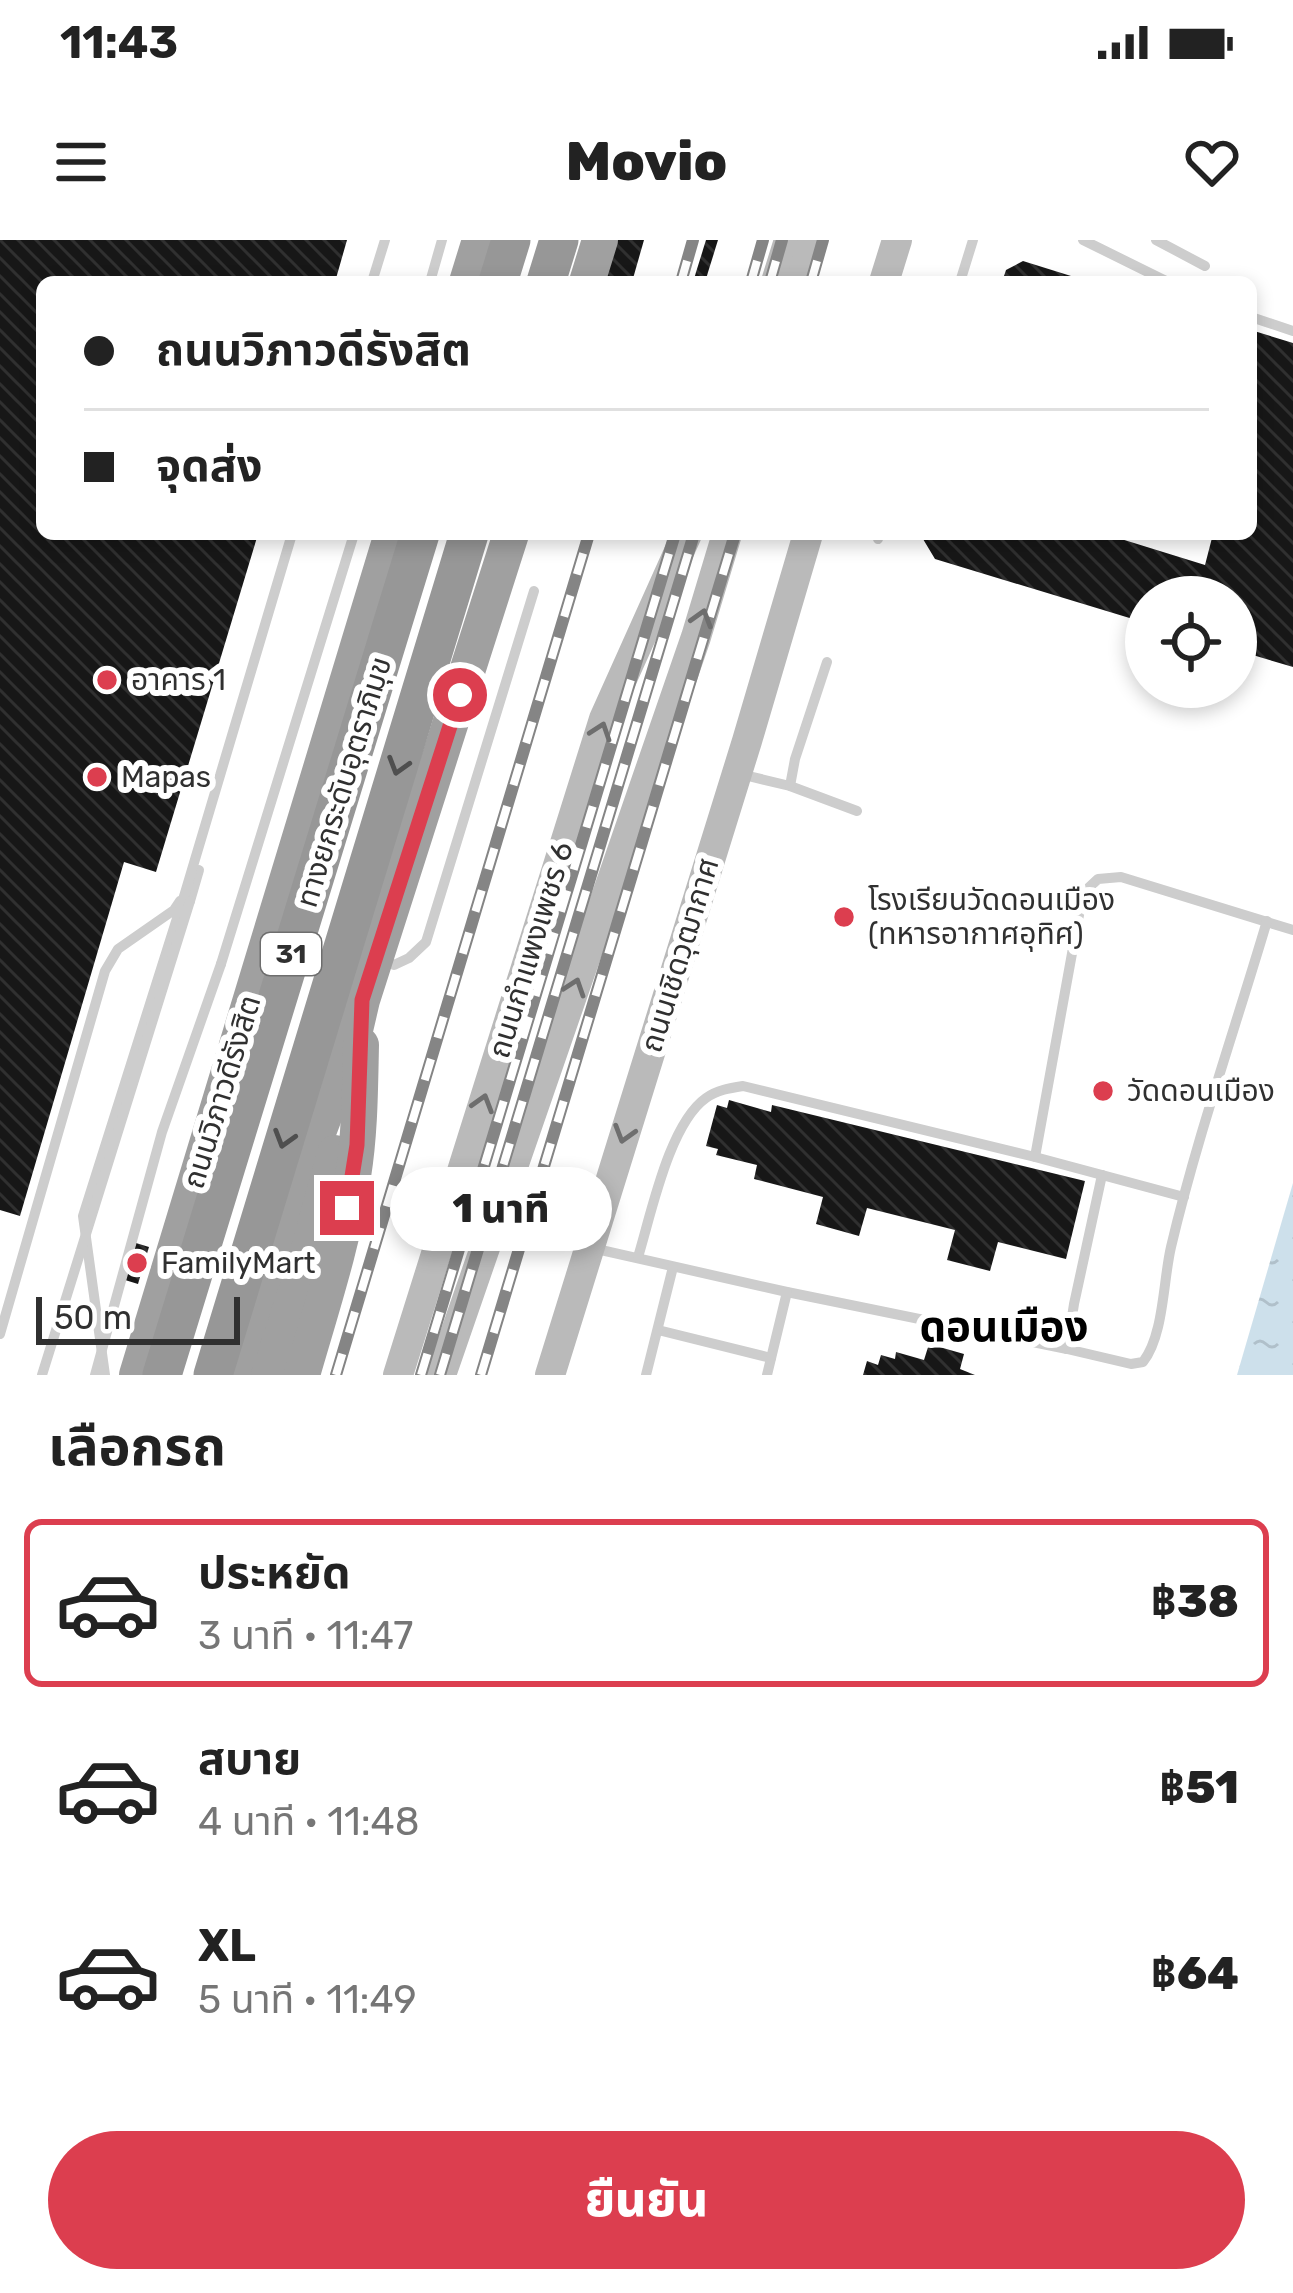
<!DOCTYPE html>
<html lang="th">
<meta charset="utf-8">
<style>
:root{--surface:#fff;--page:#f6f6f6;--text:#222;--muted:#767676;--line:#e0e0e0;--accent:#dc3e4f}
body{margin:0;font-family:Rubik,"Noto Sans Thai",sans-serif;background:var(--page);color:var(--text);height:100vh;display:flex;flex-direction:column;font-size:45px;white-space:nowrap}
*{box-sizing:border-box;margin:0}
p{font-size:39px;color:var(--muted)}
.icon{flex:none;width:66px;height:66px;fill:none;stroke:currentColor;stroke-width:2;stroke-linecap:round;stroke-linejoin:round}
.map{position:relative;height:1135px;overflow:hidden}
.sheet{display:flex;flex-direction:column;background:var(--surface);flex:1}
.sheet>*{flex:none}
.banner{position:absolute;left:36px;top:36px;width:1221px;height:264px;border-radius:18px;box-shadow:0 6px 18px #0003;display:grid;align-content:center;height:264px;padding:0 48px;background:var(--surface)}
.tools{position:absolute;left:1125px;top:336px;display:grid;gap:24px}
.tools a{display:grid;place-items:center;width:132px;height:132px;border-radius:50%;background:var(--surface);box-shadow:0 6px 18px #0003;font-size:60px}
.scale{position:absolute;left:36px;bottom:30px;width:204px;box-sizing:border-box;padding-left:12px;border:6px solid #303030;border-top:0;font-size:33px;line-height:42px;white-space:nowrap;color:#303030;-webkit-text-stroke:9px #fff;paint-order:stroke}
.end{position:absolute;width:54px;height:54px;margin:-27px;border:15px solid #dc3e4f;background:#fff;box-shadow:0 0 0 6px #fff}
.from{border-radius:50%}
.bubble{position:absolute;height:84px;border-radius:42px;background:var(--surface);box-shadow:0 6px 18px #0003;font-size:39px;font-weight:800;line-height:84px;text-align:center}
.banner b{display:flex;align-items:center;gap:42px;height:114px;font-size:45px}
.banner b+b{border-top:3px solid var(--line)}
.banner i{width:30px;height:30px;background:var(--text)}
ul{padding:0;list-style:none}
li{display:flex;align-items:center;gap:36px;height:168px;margin:0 24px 18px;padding:0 24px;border:6px solid transparent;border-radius:18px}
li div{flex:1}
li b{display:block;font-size:45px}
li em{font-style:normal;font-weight:800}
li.on{border-color:var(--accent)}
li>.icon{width:108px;height:108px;stroke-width:1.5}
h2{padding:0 48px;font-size:54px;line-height:144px}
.action{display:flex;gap:24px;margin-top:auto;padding:24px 48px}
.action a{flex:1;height:138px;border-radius:72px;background:var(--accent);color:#fff;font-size:48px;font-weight:800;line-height:138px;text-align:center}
.status{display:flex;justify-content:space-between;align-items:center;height:84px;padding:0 60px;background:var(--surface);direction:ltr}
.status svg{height:33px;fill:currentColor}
header{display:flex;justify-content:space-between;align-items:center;height:156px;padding:0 48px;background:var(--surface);font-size:54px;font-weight:800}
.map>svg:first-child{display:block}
.water{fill:url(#water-ripples)}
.building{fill:url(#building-back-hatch)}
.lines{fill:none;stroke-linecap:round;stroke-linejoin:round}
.service{stroke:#cdcdcd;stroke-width:10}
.secondary{stroke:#bababa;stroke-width:30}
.trunk{stroke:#a0a0a0;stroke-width:36}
.motorway{stroke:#979797;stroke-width:39}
.rail-casing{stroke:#858585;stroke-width:12}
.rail{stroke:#fff;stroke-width:8;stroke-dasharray:22;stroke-linecap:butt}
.service-bridge{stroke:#cdcdcd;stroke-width:10}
.oneway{stroke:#6e6e6e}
.oneway2{stroke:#4f4f4f}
.route{stroke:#dc3e4f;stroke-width:15}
.poi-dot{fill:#dc3e4f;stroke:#fff;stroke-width:4.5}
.labels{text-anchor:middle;stroke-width:12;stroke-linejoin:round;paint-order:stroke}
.shield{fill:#fff;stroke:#6e6e6e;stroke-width:3}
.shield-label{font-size:27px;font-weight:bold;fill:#303030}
.poi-label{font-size:30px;fill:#303030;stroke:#fff;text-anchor:start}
.street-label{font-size:30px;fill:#303030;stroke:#fff}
.district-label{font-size:42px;font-weight:bold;fill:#000;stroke:#fff}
</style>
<div class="status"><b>11:43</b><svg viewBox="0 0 49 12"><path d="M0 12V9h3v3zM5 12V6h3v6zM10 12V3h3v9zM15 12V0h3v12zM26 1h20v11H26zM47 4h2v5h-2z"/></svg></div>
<header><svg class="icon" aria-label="menu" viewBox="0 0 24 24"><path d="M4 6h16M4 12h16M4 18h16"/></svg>Movio<svg class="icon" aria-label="heart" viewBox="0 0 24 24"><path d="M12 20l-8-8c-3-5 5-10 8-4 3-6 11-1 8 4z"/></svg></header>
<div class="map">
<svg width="1293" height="1135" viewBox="0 0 1293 1135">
<defs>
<pattern id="water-ripples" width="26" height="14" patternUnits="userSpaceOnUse" patternTransform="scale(3)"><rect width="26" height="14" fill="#cde0eb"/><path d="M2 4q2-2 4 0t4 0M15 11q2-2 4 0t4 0" fill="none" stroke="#b0c0ca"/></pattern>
<pattern id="building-back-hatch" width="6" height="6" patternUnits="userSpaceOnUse" patternTransform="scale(3)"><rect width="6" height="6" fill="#171717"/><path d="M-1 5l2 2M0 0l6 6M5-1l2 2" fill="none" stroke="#303030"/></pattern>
</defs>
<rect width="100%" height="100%" fill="#fff"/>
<polygon class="water" points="1293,943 1293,1135 1237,1135"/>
<g class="building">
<polygon points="0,0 347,0 335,42 42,42 42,294 258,294 156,632 124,622 20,976 0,970"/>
<polygon points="615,0 644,0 632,42 602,42"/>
<polygon points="706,0 718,0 705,42 693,42"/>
<polygon points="1023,21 1087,41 1087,42 1002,42 1006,30"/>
<polygon points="1251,90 1293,103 1293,427 1236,410 1236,357 1146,357 1146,383 935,319 923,299 925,294 1105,294 1205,325 1213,294 1251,294"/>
<polygon points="729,860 771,872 772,865 1085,941 1066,1019 998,1002 990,1031 947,1020 955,990 867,968 859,996 816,984 823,957 754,939 757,925 716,915 718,909 706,906 717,865 727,868"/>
<polygon points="136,1003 149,1007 138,1044 125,1040"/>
<polygon points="929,1104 964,1114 960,1129 975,1135 863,1135 867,1121 878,1125 881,1115 895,1119 896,1112 924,1120"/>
</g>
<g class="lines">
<g class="service">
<polyline points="1083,0 1168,42"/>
<polyline points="1156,0 1205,26"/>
<polyline points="372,42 385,0"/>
<polyline points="430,42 442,0"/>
<polyline points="960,42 973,0"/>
<polyline points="1251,77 1293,91"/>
<polyline points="878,299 879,294"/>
<polyline points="740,534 790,546 857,571"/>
<polyline points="790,546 795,519 827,422"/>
<polyline points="190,661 199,630"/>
<polyline points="379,718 394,725 409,718 426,702 534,351"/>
<polyline points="221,724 354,294"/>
<polyline points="1035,917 1083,653 1098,639 1121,637 1293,690"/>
<polyline points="592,1008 787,1052 1067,1109 1074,1064 1102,935"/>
<path d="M 638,1017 C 651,975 669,884 706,858 C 717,850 730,848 743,846 L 1035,917 L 1184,957"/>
<polyline points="658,1090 771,1118"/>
<polyline points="0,1094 105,731 118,709 174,670 180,661"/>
<path d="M 1067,1109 L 1131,1124 L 1143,1122 C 1164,1095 1163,1041 1171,1007 C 1197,897 1235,789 1267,681"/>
<polyline points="105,1135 83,976 185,653 292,294"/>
<polyline points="646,1135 673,1027"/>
<polyline points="767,1135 787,1052"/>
</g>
<g class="secondary">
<polyline points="776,42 789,0"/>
<polyline points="801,42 813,0"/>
<polyline points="884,42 897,0"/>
<polyline points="398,1135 604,479 687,294"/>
<polyline points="441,1135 696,397 727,294"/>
<polyline points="550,1135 747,501 808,294"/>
</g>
<g class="trunk">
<polyline points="467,42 480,0"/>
<polyline points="587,42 600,0"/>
<polyline points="137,1135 392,294"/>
<polyline points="244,1135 312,908 352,803 362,760 511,294"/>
<polyline points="269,1135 304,1027 335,913"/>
<path d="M 302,1135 C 321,1069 343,1003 353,936 C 360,893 360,849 361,805"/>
</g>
<g class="motorway">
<polyline points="498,42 511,0"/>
<polyline points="546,42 559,0"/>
<polyline points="162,1135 420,294"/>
<polyline points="213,1135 469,294"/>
</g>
<defs>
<g id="rail">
<polyline points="681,42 693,0"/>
<polyline points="751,42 763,0"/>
<polyline points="770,42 782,0"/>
<polyline points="811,42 823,0"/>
<polyline points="336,1135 589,294"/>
<polyline points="421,1135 675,294"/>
<polyline points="440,1135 694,294"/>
<polyline points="481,1135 735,294"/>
</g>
</defs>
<use href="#rail" class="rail-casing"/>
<use href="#rail" class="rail"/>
<g class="service-bridge">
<polyline points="42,1135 190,661"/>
<polyline points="95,1135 162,892 221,724"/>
</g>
</g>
<defs><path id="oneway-chevron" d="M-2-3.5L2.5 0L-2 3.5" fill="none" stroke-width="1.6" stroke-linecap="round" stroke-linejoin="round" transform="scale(3)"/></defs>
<g class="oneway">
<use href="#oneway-chevron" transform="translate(702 378) rotate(-73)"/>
<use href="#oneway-chevron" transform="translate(601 491) rotate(-71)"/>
<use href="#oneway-chevron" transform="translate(575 747) rotate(-71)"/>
<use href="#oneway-chevron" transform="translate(483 863) rotate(-73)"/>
<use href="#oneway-chevron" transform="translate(624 894) rotate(107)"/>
</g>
<g class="oneway2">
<use href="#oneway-chevron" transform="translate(398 526) rotate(107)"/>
<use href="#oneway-chevron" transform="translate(284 899) rotate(107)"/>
</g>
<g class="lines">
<polyline class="route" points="347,968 357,905 362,760 460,455"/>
</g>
<g class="poi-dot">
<circle cx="107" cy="440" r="12"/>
<circle cx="97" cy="537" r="12"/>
<circle cx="844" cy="677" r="12"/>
<circle cx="1103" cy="851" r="12"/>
<circle cx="137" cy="1023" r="12"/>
</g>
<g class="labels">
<rect class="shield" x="261" y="693" width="60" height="42" rx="9"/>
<g class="shield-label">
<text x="291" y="723">31</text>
</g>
<g class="poi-label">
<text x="131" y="450">อาคาร 1</text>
<text x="121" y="547">Mapas</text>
<text x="868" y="670">โรงเรียนวัดดอนเมือง<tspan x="868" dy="34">(ทหารอากาศอุทิศ)</tspan></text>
<text x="1127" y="861">วัดดอนเมือง</text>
<text x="161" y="1033">FamilyMart</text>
</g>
<g class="street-label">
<text transform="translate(344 542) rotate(-73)" y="10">ทางยกระดับอุตราภิมุข</text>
<text transform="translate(531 710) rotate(-73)" y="10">ถนนกำแพงเพชร 6</text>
<text transform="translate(680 715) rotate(-73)" y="10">ถนนเชิดวุฒากาศ</text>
<text transform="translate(222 852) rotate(-73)" y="10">ถนนวิภาวดีรังสิต</text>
</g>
<g class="district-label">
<text x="1004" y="1101">ดอนเมือง</text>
</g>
</g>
</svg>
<div class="tools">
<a><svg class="icon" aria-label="locate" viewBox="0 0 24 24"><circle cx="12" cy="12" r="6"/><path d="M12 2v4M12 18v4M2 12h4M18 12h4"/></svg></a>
</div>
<div class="scale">50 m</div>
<i class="end from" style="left:460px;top:455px"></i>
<i class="end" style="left:347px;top:968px"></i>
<div class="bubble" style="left:390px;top:927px;width:222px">1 นาที</div>
<div class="banner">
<b><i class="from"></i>ถนนวิภาวดีรังสิต</b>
<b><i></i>จุดส่ง</b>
</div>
</div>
<section class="sheet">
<h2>เลือกรถ</h2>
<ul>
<li class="on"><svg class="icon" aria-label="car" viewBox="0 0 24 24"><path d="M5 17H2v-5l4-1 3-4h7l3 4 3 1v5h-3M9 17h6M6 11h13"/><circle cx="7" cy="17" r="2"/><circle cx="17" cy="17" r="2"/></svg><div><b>ประหยัด</b><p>3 นาที · 11:47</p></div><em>฿38</em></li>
<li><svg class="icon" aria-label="car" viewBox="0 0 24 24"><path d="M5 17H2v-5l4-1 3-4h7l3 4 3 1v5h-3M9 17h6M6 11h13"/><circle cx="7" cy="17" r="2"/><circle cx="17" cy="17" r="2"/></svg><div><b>สบาย</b><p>4 นาที · 11:48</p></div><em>฿51</em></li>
<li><svg class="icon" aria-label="car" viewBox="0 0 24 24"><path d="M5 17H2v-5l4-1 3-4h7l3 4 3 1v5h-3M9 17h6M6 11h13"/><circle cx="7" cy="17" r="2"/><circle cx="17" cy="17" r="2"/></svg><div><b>XL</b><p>5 นาที · 11:49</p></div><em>฿64</em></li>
</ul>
<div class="action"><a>ยืนยัน</a></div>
</section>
